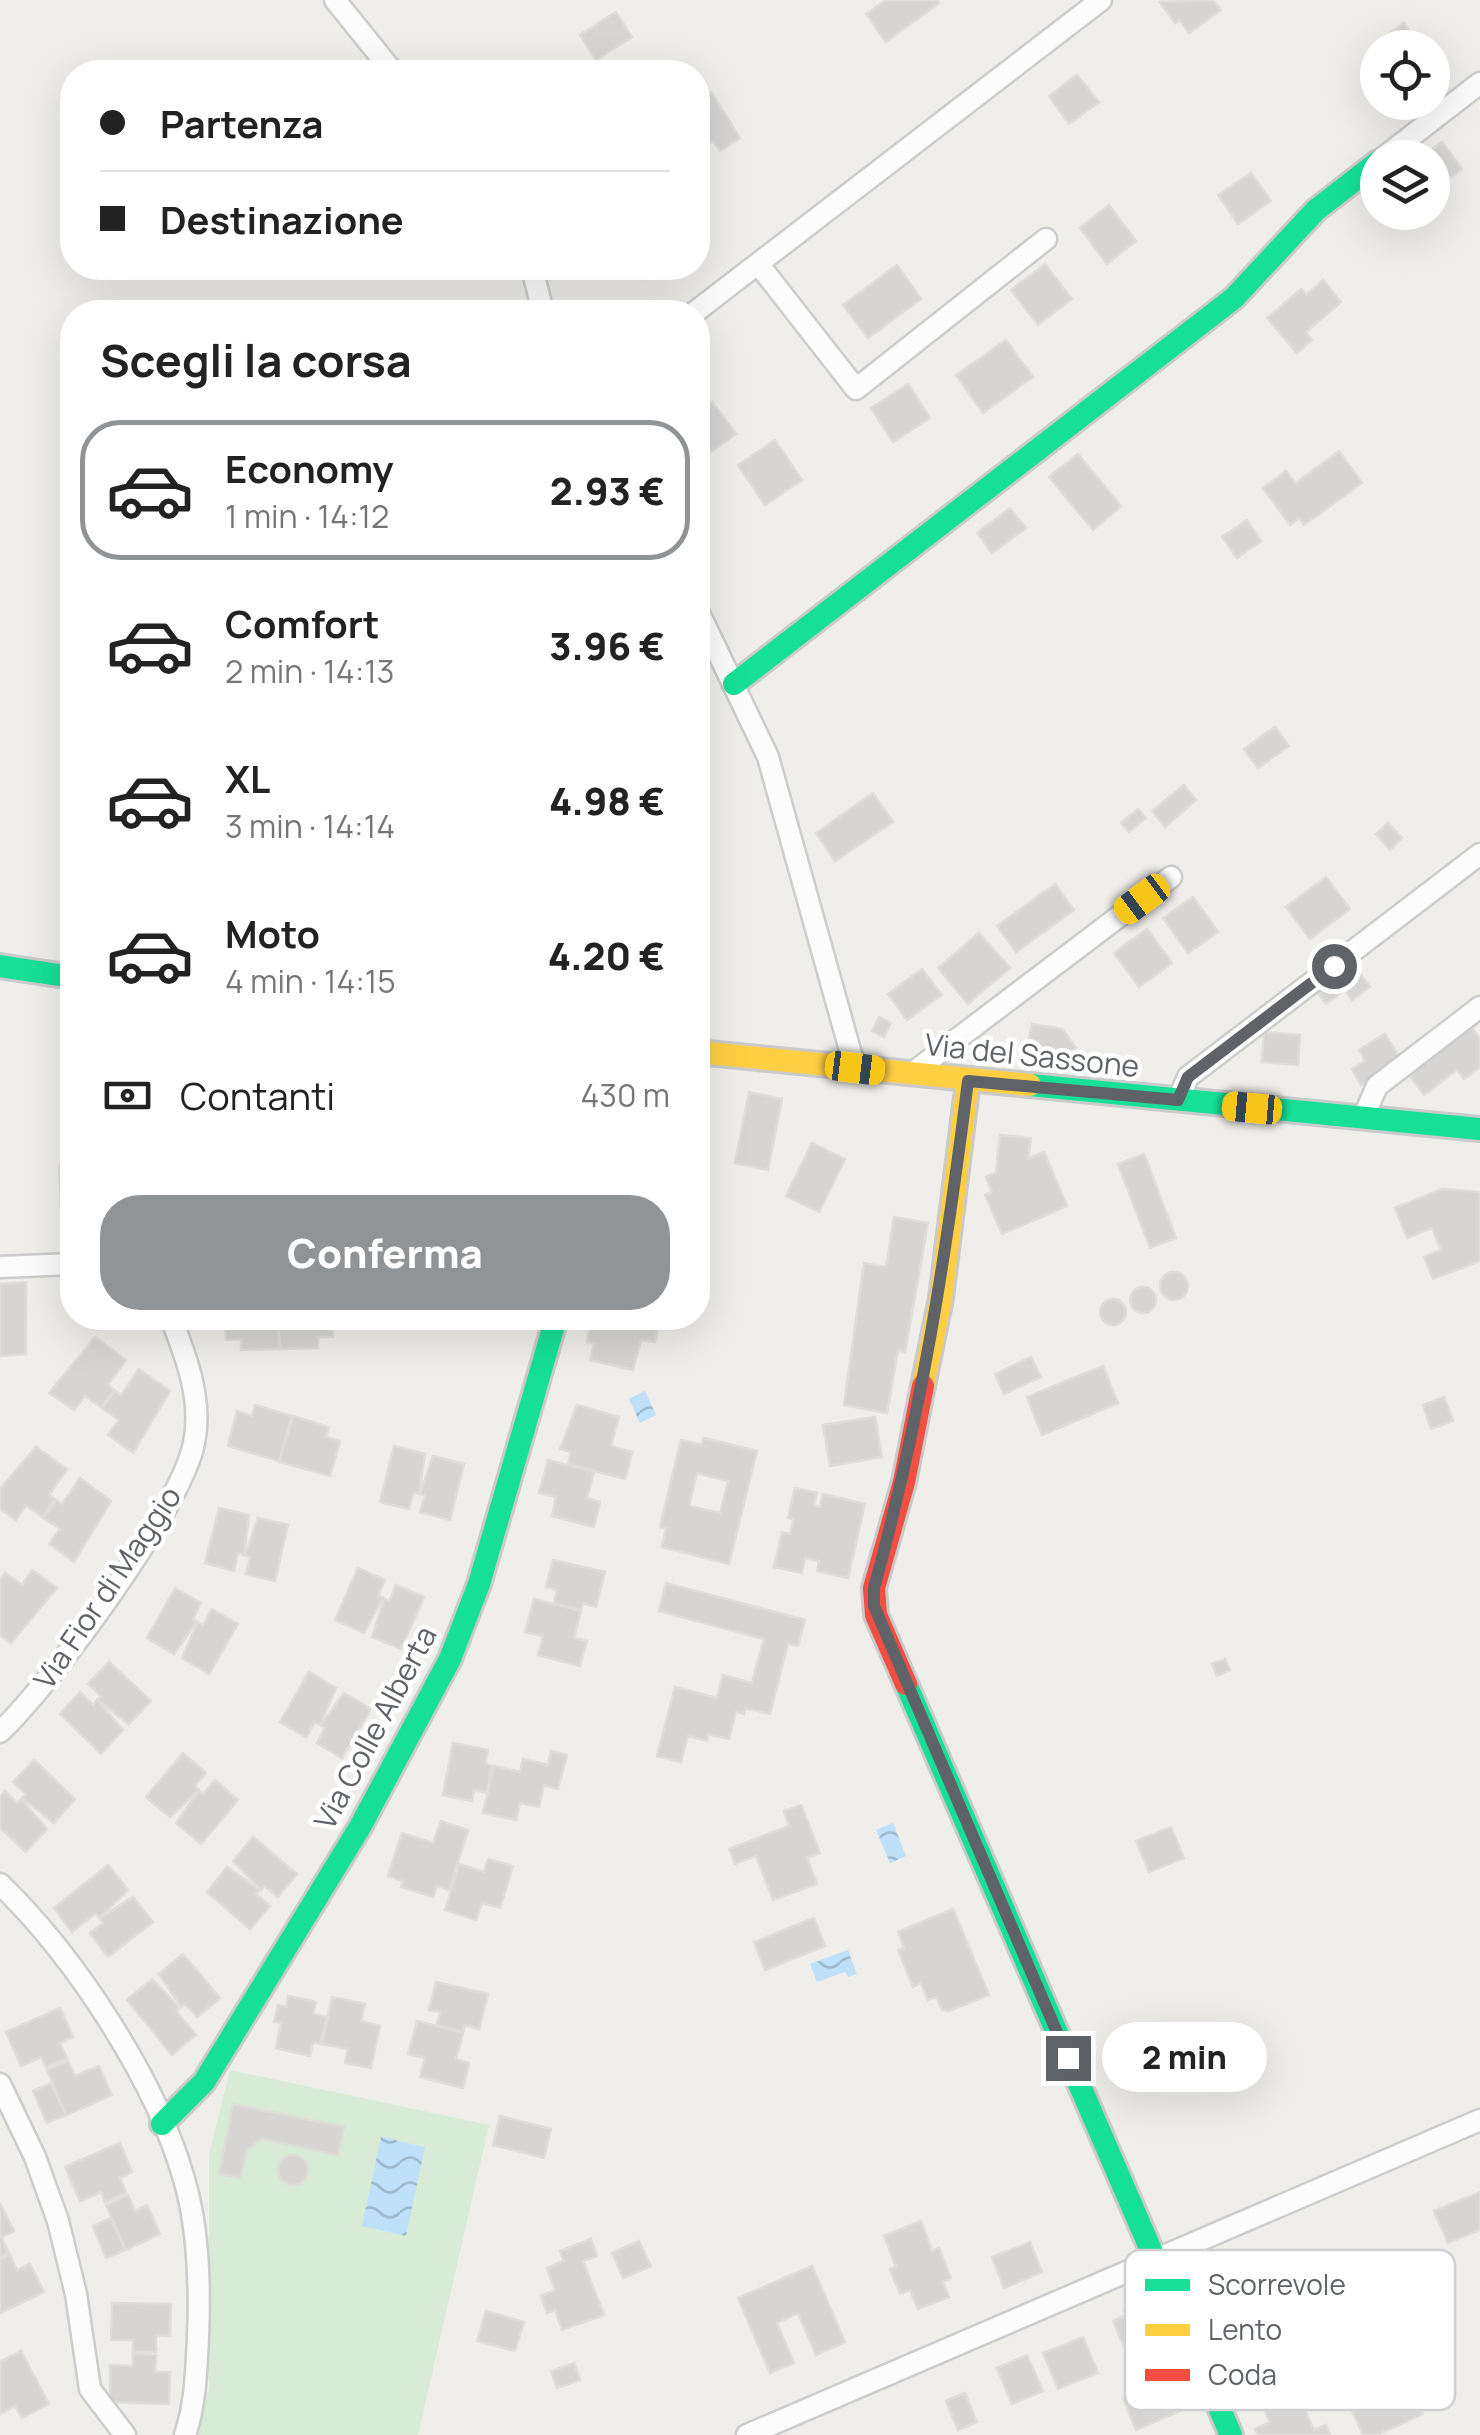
<!DOCTYPE html>
<html lang="it">
<meta charset="utf-8">
<style>
:root{--surface:#fff;--page:#f6f6f6;--text:#222;--muted:#767676;--line:#e0e0e0;--accent:#919496}
body{margin:0;font-family:Manrope,sans-serif;background:var(--page);color:var(--text);height:100vh;display:flex;flex-direction:column;font-size:38px;white-space:nowrap}
*{box-sizing:border-box;margin:0}
p{font-size:32px;color:var(--muted)}
.icon{flex:none;width:55px;height:55px;fill:none;stroke:currentColor;stroke-width:2;stroke-linecap:round;stroke-linejoin:round}
.map{position:relative;flex:1;overflow:hidden}
.drawer{position:absolute;left:60px;top:300px;width:650px;height:1030px;display:flex;flex-direction:column;background:var(--surface);border-radius:40px;box-shadow:0 10px 40px #0002}
.drawer>*{flex:none}
.hud{position:absolute;left:60px;top:60px;width:650px;height:220px;border-radius:40px;box-shadow:0 10px 40px #0002;display:grid;align-content:center;height:220px;padding:0 40px;background:var(--surface)}
.fabs{position:absolute;left:1360px;top:30px;display:grid;gap:20px}
.fabs a{display:grid;place-items:center;width:90px;height:90px;border-radius:50%;background:var(--surface);box-shadow:0 10px 40px #0002;font-size:50px}
.end{position:absolute;width:45px;height:45px;margin:-22px;border:12px solid #5f6368;background:#fff;box-shadow:0 0 0 5px #fff}
.from{border-radius:50%}
.bubble{position:absolute;height:70px;border-radius:35px;background:var(--surface);box-shadow:0 10px 40px #0002;font-size:32px;font-weight:800;line-height:70px;text-align:center}
.car{position:absolute;width:30px;height:60px;margin:-30px -15px;border-radius:12px;box-shadow:0 0 8px 2px #0007;background:linear-gradient(#f5c518 24%,#345 0 40%,#f5c518 0 76%,#345 0 86%,#f5c518 0)}
.hud b{display:flex;align-items:center;gap:35px;height:95px;font-size:38px}
.hud b+b{border-top:2px solid var(--line)}
.hud i{width:25px;height:25px;background:var(--text)}
ul{padding:0;list-style:none}
li{display:flex;align-items:center;gap:30px;height:140px;margin:0 20px 15px;padding:0 20px;border:5px solid transparent;border-radius:40px}
li div{flex:1}
li b{display:block;font-size:38px}
li em{font-style:normal;font-weight:800}
li.active{border-color:var(--accent)}
li>.icon{width:90px;height:90px;stroke-width:1.5}
h2{padding:0 40px;font-size:45px;line-height:120px}
.pay{display:flex;align-items:center;gap:25px;height:110px;padding:0 40px;font-size:38px}
.pay p{margin-inline-start:auto}
.button{display:flex;gap:20px;margin-top:auto;padding:20px 40px}
.button a{flex:1;height:115px;border-radius:40px;background:var(--accent);color:#fff;font-size:40px;font-weight:800;line-height:115px;text-align:center}
.map>svg:first-child{display:block}
.pitch{fill:#d8ebd6}
.water{fill:url(#water-waves)}
.building{fill:#d6d5d3;stroke:#deddd9;stroke-width:2.5;fill-rule:evenodd}
.lines{fill:none;stroke-linecap:round;stroke-linejoin:round}
.street-casing{stroke:#cbcccc;stroke-width:25}
.fast-casing{stroke:#cacacb;stroke-width:28}
.slow-casing{stroke:#cacacb;stroke-width:28}
.jam-casing{stroke:#cacacb;stroke-width:28}
.street{stroke:#fdfcfc;stroke-width:20}
.fast{stroke:#16e098;stroke-width:22}
.slow{stroke:#ffcf43;stroke-width:22}
.jam{stroke:#f24e42;stroke-width:22}
.route{stroke:#5f6368;stroke-width:12}
.labels{text-anchor:middle;stroke-width:9;stroke-linejoin:round;paint-order:stroke}
.street-label{font-size:30px;fill:#5f6368;stroke:#fff}
.key{fill:#fff;stroke:#cfd0d2;stroke-width:2.5}
.key-label{font-size:28px;fill:#5f6368}
</style>
<div class="map">
<svg width="1480" height="2435" viewBox="0 0 1480 2435">
<defs>
<pattern id="water-waves" width="16" height="10" patternUnits="userSpaceOnUse" patternTransform="scale(2.5)"><rect width="16" height="10" fill="#bfe0f9"/><path d="M0 5q4-4 8 0t8 0" fill="none" stroke="#9eb9cd"/></pattern>
</defs>
<rect width="100%" height="100%" fill="#efeeea"/>
<polygon class="pitch" points="230,2070 489,2125 418,2435 197,2435 209,2389 209,2154"/>
<g class="water">
<polygon points="645,1391 656,1415 640,1423 629,1399"/>
<polygon points="893,1823 906,1856 890,1863 876,1830"/>
<polygon points="848,1950 857,1974 848,1977 845,1972 817,1982 810,1964"/>
<polygon points="381,2137 425,2147 406,2236 362,2226"/>
</g>
<g class="building">
<polygon points="886,0 937,0 939,3 886,42 866,14"/>
<polygon points="1213,0 1221,10 1189,33 1180,20 1175,23 1160,2"/>
<polygon points="616,12 632,37 596,60 580,35"/>
<polygon points="1404,23 1421,48 1385,48 1380,40"/>
<polygon points="1077,75 1099,102 1069,124 1049,96"/>
<polygon points="711,92 740,138 720,151 713,141 698,151 698,101"/>
<polygon points="1442,142 1462,169 1446,181 1432,158 1425,154"/>
<polygon points="1251,173 1271,201 1238,224 1218,195"/>
<polygon points="1109,205 1136,241 1107,264 1080,228"/>
<polygon points="1045,264 1072,299 1038,325 1011,290"/>
<polygon points="897,265 921,299 868,338 843,305"/>
<polygon points="1323,280 1341,302 1306,332 1312,340 1297,353 1267,318 1301,289 1306,295"/>
<polygon points="1006,340 1033,377 983,413 956,375"/>
<polygon points="908,384 930,418 893,442 871,408"/>
<polygon points="712,402 736,434 698,461 698,413"/>
<polygon points="775,440 802,480 765,505 738,465"/>
<polygon points="1339,451 1362,483 1304,525 1299,518 1290,525 1263,488 1286,471 1296,483"/>
<polygon points="1078,454 1121,506 1093,530 1049,477"/>
<polygon points="1010,508 1026,528 992,553 977,533"/>
<polygon points="1247,520 1261,541 1237,558 1222,537"/>
<polygon points="1275,727 1289,746 1258,768 1244,749"/>
<polygon points="1184,785 1196,800 1165,827 1152,811"/>
<polygon points="873,793 893,822 835,861 816,833"/>
<polygon points="1138,809 1146,818 1129,832 1121,823"/>
<polygon points="1388,823 1402,838 1390,850 1376,834"/>
<polygon points="1326,877 1350,909 1310,939 1286,907"/>
<polygon points="1055,884 1074,910 1016,952 997,926"/>
<polygon points="1193,897 1218,932 1188,953 1163,918"/>
<polygon points="1147,929 1172,963 1139,987 1114,953"/>
<polygon points="979,933 1010,968 968,1004 938,968"/>
<polygon points="1352,963 1370,987 1352,1000 1345,990 1326,1004 1316,990"/>
<polygon points="922,969 942,995 907,1020 888,994"/>
<polygon points="879,1017 891,1023 884,1037 872,1031"/>
<polygon points="1032,1024 1062,1029 1076,1048 1055,1062 1046,1049 1028,1046"/>
<polygon points="1470,1025 1480,1039 1480,1067 1464,1079 1457,1070 1424,1095 1407,1072"/>
<polygon points="1264,1032 1300,1035 1298,1065 1262,1062"/>
<polygon points="1385,1034 1401,1060 1361,1085 1352,1069 1365,1061 1359,1050"/>
<polygon points="749,1092 782,1099 768,1170 735,1163"/>
<polygon points="1000,1135 1031,1138 1028,1159 1044,1152 1067,1206 1002,1234 985,1195 992,1192 986,1177 996,1173"/>
<polygon points="812,1143 845,1159 819,1212 786,1196"/>
<polygon points="1144,1154 1176,1238 1150,1248 1118,1164"/>
<polygon points="59,1166 72,1166 72,1238 67,1238 66,1208 61,1207"/>
<polygon points="1442,1189 1480,1192 1480,1261 1433,1279 1424,1257 1441,1250 1432,1228 1407,1238 1395,1208"/>
<polygon points="894,1217 928,1223 905,1352 898,1350 887,1413 844,1405 864,1263 886,1267"/>
<circle cx="1174" cy="1286" r="14"/>
<polygon points="26,1282 26,1354 0,1356 0,1284"/>
<circle cx="1143" cy="1300" r="13"/>
<circle cx="1113" cy="1312" r="13"/>
<polygon points="225,1318 278,1318 279,1349 241,1350 241,1339 226,1340"/>
<polygon points="279,1318 332,1318 333,1337 318,1337 318,1348 280,1349"/>
<polygon points="592,1318 660,1318 655,1342 641,1340 633,1370 590,1360 594,1344 587,1342"/>
<polygon points="95,1337 126,1360 108,1385 114,1390 101,1407 85,1396 74,1410 49,1393"/>
<polygon points="1031,1357 1041,1377 1004,1394 995,1374"/>
<polygon points="1103,1366 1118,1403 1042,1435 1027,1397"/>
<polygon points="139,1369 170,1391 133,1453 108,1435 119,1420 102,1408 115,1391 121,1395"/>
<polygon points="1444,1397 1453,1421 1431,1429 1423,1405"/>
<polygon points="255,1405 292,1416 279,1461 228,1446 237,1411 252,1416"/>
<polygon points="577,1405 619,1417 611,1446 632,1452 625,1479 568,1464 571,1452 560,1449"/>
<polygon points="293,1416 329,1427 326,1437 340,1441 330,1476 279,1462"/>
<polygon points="875,1417 882,1457 830,1466 823,1425"/>
<path d="M 704,1438 L 757,1451 L 729,1564 L 662,1547 L 666,1528 L 660,1527 L 681,1440 L 702,1445 ZM 697,1473 L 728,1481 L 720,1513 L 689,1506 Z"/>
<polygon points="394,1446 425,1454 419,1494 414,1492 409,1509 380,1502"/>
<polygon points="36,1447 67,1469 49,1495 55,1499 42,1517 26,1505 16,1520 0,1509 0,1489"/>
<polygon points="433,1456 464,1464 450,1520 420,1512 425,1495 420,1494"/>
<polygon points="548,1460 594,1472 587,1498 600,1502 594,1527 552,1516 556,1497 539,1493"/>
<polygon points="80,1478 111,1501 74,1562 49,1544 60,1529 44,1518 56,1500 62,1504"/>
<polygon points="795,1488 817,1493 814,1505 820,1507 823,1494 865,1504 848,1578 817,1571 819,1561 805,1558 802,1573 774,1567 782,1532 790,1534 794,1519 788,1518"/>
<polygon points="219,1508 249,1515 244,1555 238,1553 234,1571 205,1563"/>
<polygon points="258,1518 288,1525 275,1581 246,1574 250,1557 245,1555"/>
<polygon points="553,1560 605,1572 596,1607 583,1603 581,1610 554,1603 557,1590 546,1587"/>
<polygon points="358,1568 385,1580 378,1596 383,1598 364,1633 335,1620"/>
<polygon points="32,1570 57,1588 11,1643 0,1635 0,1580 5,1573 22,1585"/>
<polygon points="666,1583 805,1620 798,1646 788,1643 770,1714 745,1708 744,1714 736,1712 729,1739 708,1734 707,1741 688,1736 681,1762 657,1756 675,1687 717,1698 723,1675 752,1683 764,1639 659,1611"/>
<polygon points="396,1585 424,1597 401,1649 372,1637 384,1599 389,1601"/>
<polygon points="175,1588 201,1603 193,1619 197,1621 174,1654 147,1638"/>
<polygon points="534,1599 581,1611 574,1638 587,1641 580,1666 538,1655 543,1636 525,1632"/>
<polygon points="212,1609 238,1624 209,1674 182,1658 198,1622 203,1625"/>
<polygon points="1225,1659 1230,1670 1217,1676 1212,1664"/>
<polygon points="109,1662 151,1701 129,1724 97,1700 101,1696 88,1684"/>
<polygon points="309,1672 336,1688 320,1725 315,1722 306,1737 280,1722"/>
<polygon points="80,1692 93,1705 97,1700 123,1730 101,1754 60,1714"/>
<polygon points="344,1693 371,1709 342,1758 317,1743 325,1728 321,1725"/>
<polygon points="453,1743 488,1750 485,1764 492,1766 487,1793 474,1790 472,1801 443,1795"/>
<polygon points="551,1751 567,1755 558,1789 544,1785 539,1807 520,1803 516,1820 483,1813 494,1766 520,1772 523,1759 548,1765"/>
<polygon points="183,1753 206,1773 195,1786 199,1790 170,1817 146,1797"/>
<polygon points="34,1760 75,1799 54,1823 22,1798 26,1794 13,1782"/>
<polygon points="215,1780 238,1800 201,1844 176,1823 199,1790 203,1794"/>
<polygon points="5,1791 17,1803 21,1799 47,1829 26,1852 0,1828 0,1796"/>
<polygon points="801,1805 820,1853 807,1858 817,1884 773,1900 756,1856 735,1864 729,1849 789,1826 784,1811"/>
<polygon points="441,1821 468,1830 449,1890 437,1886 433,1897 401,1887 403,1881 388,1876 402,1833 433,1843"/>
<polygon points="1171,1827 1184,1858 1149,1872 1136,1841"/>
<polygon points="253,1837 297,1874 278,1897 264,1886 261,1890 233,1861"/>
<polygon points="488,1859 513,1866 500,1908 482,1903 476,1920 445,1910 459,1864 484,1872"/>
<polygon points="108,1865 128,1890 99,1918 96,1913 72,1932 54,1908"/>
<polygon points="227,1867 260,1890 256,1894 270,1906 250,1929 207,1892"/>
<polygon points="133,1897 153,1922 108,1957 90,1933 103,1923 100,1918"/>
<polygon points="953,1909 989,1995 949,2011 942,2010 936,1997 928,2000 921,1983 913,1987 898,1950 904,1948 898,1932"/>
<polygon points="814,1918 825,1946 765,1970 754,1942"/>
<polygon points="183,1954 220,1998 197,2017 185,2004 181,2007 159,1974"/>
<polygon points="152,1979 180,2008 176,2011 196,2035 172,2055 127,2000"/>
<polygon points="436,1982 488,1994 479,2029 465,2025 463,2032 437,2025 440,2012 429,2010"/>
<polygon points="288,1996 316,2002 313,2014 327,2017 320,2044 313,2042 310,2056 276,2048 281,2023 274,2022 278,2005 286,2007"/>
<polygon points="332,1997 365,2004 361,2021 380,2026 371,2068 345,2063 348,2049 322,2044"/>
<polygon points="60,2008 73,2037 60,2043 67,2058 46,2067 41,2057 21,2066 6,2032"/>
<polygon points="417,2021 463,2033 456,2059 469,2063 463,2088 420,2077 425,2058 408,2054"/>
<polygon points="1171,2058 1178,2073 1138,2091 1131,2075 1137,2072 1134,2067 1150,2060 1153,2066"/>
<polygon points="68,2061 75,2076 99,2066 112,2095 66,2115 47,2070"/>
<polygon points="51,2083 66,2115 47,2123 33,2091"/>
<polygon points="233,2104 344,2127 338,2155 262,2139 247,2150 241,2178 219,2174"/>
<polygon points="500,2116 551,2129 544,2158 493,2145"/>
<polygon points="120,2143 132,2172 120,2178 126,2193 105,2202 101,2192 80,2201 65,2167"/>
<circle cx="293" cy="2170" r="15"/>
<polygon points="1480,2192 1480,2230 1448,2243 1434,2211"/>
<polygon points="128,2195 135,2211 147,2205 160,2234 126,2250 106,2205"/>
<polygon points="0,2203 14,2231 1,2237 9,2253 0,2257"/>
<polygon points="111,2218 125,2250 106,2258 93,2226"/>
<polygon points="921,2221 932,2251 939,2248 951,2278 943,2282 949,2297 918,2309 910,2290 900,2294 890,2269 896,2267 884,2236"/>
<polygon points="591,2239 597,2256 583,2261 604,2315 562,2330 555,2310 547,2313 541,2296 555,2290 547,2268 564,2261 560,2251"/>
<polygon points="639,2241 651,2266 623,2278 612,2253"/>
<polygon points="1030,2242 1042,2272 1004,2288 992,2257"/>
<polygon points="10,2255 17,2270 30,2264 44,2292 0,2313 0,2260"/>
<polygon points="812,2266 845,2342 816,2355 798,2313 777,2323 794,2363 770,2373 738,2298"/>
<polygon points="1147,2299 1167,2344 1147,2353 1141,2339 1124,2347 1113,2321 1126,2315 1124,2310"/>
<polygon points="112,2303 171,2304 170,2336 156,2335 156,2352 133,2352 133,2340 111,2340"/>
<polygon points="486,2311 524,2322 515,2351 477,2341"/>
<polygon points="1083,2337 1098,2373 1058,2389 1043,2353"/>
<polygon points="21,2351 49,2404 22,2418 15,2406 0,2414 0,2362"/>
<polygon points="133,2354 156,2355 155,2372 170,2372 169,2404 110,2402 110,2365 133,2366"/>
<polygon points="1027,2355 1043,2391 1012,2404 997,2368"/>
<polygon points="574,2363 580,2380 557,2388 551,2371"/>
<polygon points="1167,2370 1184,2409 1136,2430 1123,2398 1135,2392 1132,2385"/>
<polygon points="1404,2372 1423,2414 1377,2435 1363,2435 1347,2399"/>
<polygon points="1297,2392 1314,2430 1326,2425 1330,2435 1258,2435 1255,2429 1270,2422 1263,2407"/>
<polygon points="965,2393 977,2422 958,2430 946,2401"/>
</g>
<g class="lines">
<defs>
<g id="street">
<polyline points="335,0 393,72"/>
<polyline points="1383,158 1480,83"/>
<polyline points="759,265 856,389 1046,239"/>
<polyline points="532,268 543,312"/>
<polyline points="695,312 1101,0"/>
<polyline points="698,611 768,757 855,1068"/>
<polyline points="911,1074 1171,877"/>
<polyline points="1178,1100 1188,1077 1480,854"/>
<polyline points="1363,1118 1377,1086 1480,1007"/>
<polyline points="0,1267 72,1264"/>
<path d="M 0,1732 C 50,1685 182,1507 194,1443 C 203,1401 186,1356 171,1318"/>
<path d="M 0,1884 C 75,1957 155,2078 184,2179 C 199,2229 200,2286 198,2338 C 196,2372 196,2402 185,2435"/>
<polyline points="0,2084 35,2157 58,2221 76,2294 90,2389 125,2435"/>
<polyline points="747,2435 1480,2120"/>
</g>
<g id="fast">
<polyline points="734,684 1234,298 1316,210 1378,162"/>
<polyline points="0,966 72,977"/>
<polyline points="1030,1085 1480,1129"/>
<polyline points="906,1684 1231,2435"/>
<polyline points="162,2124 204,2082 360,1827 450,1659 479,1584 556,1318"/>
</g>
<g id="slow">
<polyline points="698,1052 1030,1085"/>
<polyline points="923,1386 941,1298 968,1081"/>
</g>
<polyline id="jam" points="906,1684 876,1615 874,1588 904,1482 923,1386"/>
</defs>
<use href="#street" class="street-casing"/>
<use href="#fast" class="fast-casing"/>
<use href="#slow" class="slow-casing"/>
<use href="#jam" class="jam-casing"/>
<use href="#street" class="street"/>
<use href="#fast" class="fast"/>
<use href="#slow" class="slow"/>
<use href="#jam" class="jam"/>
</g>
<g class="lines">
<path class="route" d="M 1068,2058 L 874,1606 L 874,1588 C 921,1418 946,1256 968,1081 L 1178,1100 L 1188,1077 L 1334,966"/>
</g>
<g class="labels">
<g class="street-label">
<text transform="translate(1032 1056) rotate(6)" y="10">Via del Sassone</text>
<text transform="translate(108 1588) rotate(-56)" y="10">Via Fior di Maggio</text>
<text transform="translate(376 1728) rotate(-62)" y="10">Via Colle Alberta</text>
</g>
</g>
<rect x="1125" y="2250" width="330" height="160" rx="15" class="key"/>
<rect x="1145" y="2279" width="45" height="12" fill="#16e098"/>
<rect x="1145" y="2324" width="45" height="12" fill="#ffcf43"/>
<rect x="1145" y="2369" width="45" height="12" fill="#f24e42"/>
<g class="key-label">
<text x="1208" y="2295">Scorrevole</text>
<text x="1208" y="2340">Lento</text>
<text x="1208" y="2385">Coda</text>
</g>
</svg>
<div class="fabs">
<a><svg class="icon" aria-label="locate" viewBox="0 0 24 24"><circle cx="12" cy="12" r="6"/><path d="M12 2v4M12 18v4M2 12h4M18 12h4"/></svg></a>
<a><svg class="icon" aria-label="layers" viewBox="0 0 24 24"><path d="M12 4l9 5-9 5-9-5zM3 14l9 5 9-5"/></svg></a>
</div>
<i class="end from" style="left:1334px;top:966px"></i>
<i class="end" style="left:1068px;top:2058px"></i>
<div class="bubble" style="left:1102px;top:2022px;width:165px">2 min</div>
<i class="car" style="left:1142px;top:899px;rotate:233deg"></i>
<i class="car" style="left:855px;top:1068px;rotate:97deg"></i>
<i class="car" style="left:1252px;top:1108px;rotate:275deg"></i>
<div class="hud">
<b><i class="from"></i>Partenza</b>
<b><i></i>Destinazione</b>
</div>
<section class="drawer">
<h2>Scegli la corsa</h2>
<ul>
<li class="active"><svg class="icon" aria-label="car" viewBox="0 0 24 24"><path d="M5 17H2v-5l4-1 3-4h7l3 4 3 1v5h-3M9 17h6M6 11h13"/><circle cx="7" cy="17" r="2"/><circle cx="17" cy="17" r="2"/></svg><div><b>Economy</b><p>1 min · 14:12</p></div><em>2.93 €</em></li>
<li><svg class="icon" aria-label="car" viewBox="0 0 24 24"><path d="M5 17H2v-5l4-1 3-4h7l3 4 3 1v5h-3M9 17h6M6 11h13"/><circle cx="7" cy="17" r="2"/><circle cx="17" cy="17" r="2"/></svg><div><b>Comfort</b><p>2 min · 14:13</p></div><em>3.96 €</em></li>
<li><svg class="icon" aria-label="car" viewBox="0 0 24 24"><path d="M5 17H2v-5l4-1 3-4h7l3 4 3 1v5h-3M9 17h6M6 11h13"/><circle cx="7" cy="17" r="2"/><circle cx="17" cy="17" r="2"/></svg><div><b>XL</b><p>3 min · 14:14</p></div><em>4.98 €</em></li>
<li><svg class="icon" aria-label="car" viewBox="0 0 24 24"><path d="M5 17H2v-5l4-1 3-4h7l3 4 3 1v5h-3M9 17h6M6 11h13"/><circle cx="7" cy="17" r="2"/><circle cx="17" cy="17" r="2"/></svg><div><b>Moto</b><p>4 min · 14:15</p></div><em>4.20 €</em></li>
</ul>
<div class="pay"><svg class="icon" aria-label="cash" viewBox="0 0 24 24"><path d="M3 7h18v10H3z"/><circle cx="12" cy="12" r="2"/></svg>Contanti<p>430 m</p></div>
<div class="button"><a>Conferma</a></div>
</section>
</div>
